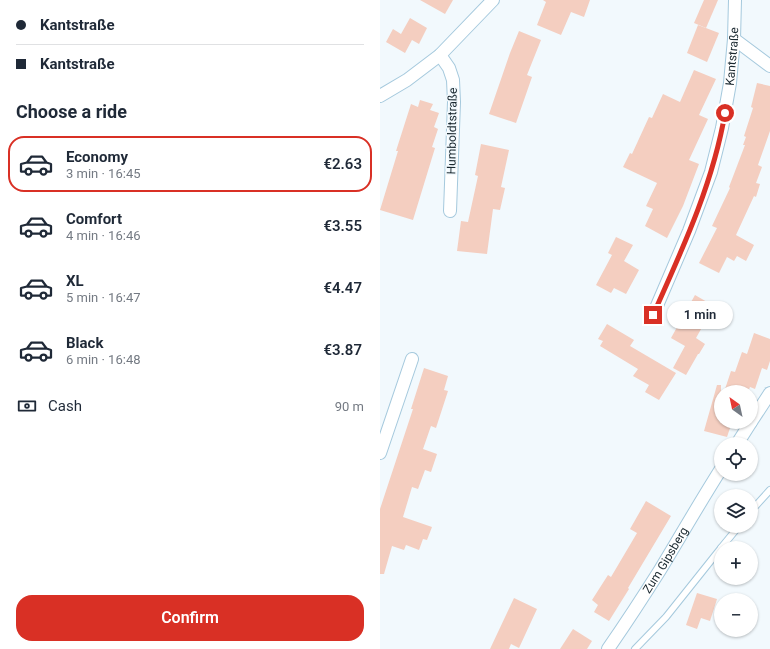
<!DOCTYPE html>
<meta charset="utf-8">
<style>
:root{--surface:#fff;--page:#f6f6f7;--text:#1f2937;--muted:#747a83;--line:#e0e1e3;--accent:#d93025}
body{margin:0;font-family:Roboto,sans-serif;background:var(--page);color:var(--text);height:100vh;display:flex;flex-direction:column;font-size:15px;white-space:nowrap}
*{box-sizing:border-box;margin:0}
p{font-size:13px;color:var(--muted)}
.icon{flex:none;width:22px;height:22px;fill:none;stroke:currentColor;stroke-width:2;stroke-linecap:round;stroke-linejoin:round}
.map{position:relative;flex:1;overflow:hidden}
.details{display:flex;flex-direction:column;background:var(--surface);width:380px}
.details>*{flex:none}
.top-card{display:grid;align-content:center;height:88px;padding:0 16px;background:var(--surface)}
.needle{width:26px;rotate:327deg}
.fabs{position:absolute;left:334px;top:385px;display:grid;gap:8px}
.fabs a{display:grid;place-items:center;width:44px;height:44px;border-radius:50%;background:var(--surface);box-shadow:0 1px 3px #0004;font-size:20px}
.end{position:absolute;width:18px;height:18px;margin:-9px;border:5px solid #d93025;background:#fff;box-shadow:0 0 0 2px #fff}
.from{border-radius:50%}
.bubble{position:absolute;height:28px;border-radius:14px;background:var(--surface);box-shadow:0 1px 3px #0004;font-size:13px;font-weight:600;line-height:28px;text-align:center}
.top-card b{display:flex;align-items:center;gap:14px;height:38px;font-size:15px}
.top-card b+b{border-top:1px solid var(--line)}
.top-card i{width:10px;height:10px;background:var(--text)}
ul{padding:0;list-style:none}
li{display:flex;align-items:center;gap:12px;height:56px;margin:0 8px 6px;padding:0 8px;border:2px solid transparent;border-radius:16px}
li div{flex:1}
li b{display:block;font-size:15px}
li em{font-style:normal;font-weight:600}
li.selected{border-color:var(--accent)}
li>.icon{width:36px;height:36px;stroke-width:1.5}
h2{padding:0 16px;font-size:18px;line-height:48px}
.pay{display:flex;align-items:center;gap:10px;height:44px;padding:0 16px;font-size:15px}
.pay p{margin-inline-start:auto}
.button{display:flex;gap:8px;margin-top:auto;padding:8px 16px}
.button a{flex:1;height:46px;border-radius:16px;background:var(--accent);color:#fff;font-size:16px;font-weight:600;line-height:46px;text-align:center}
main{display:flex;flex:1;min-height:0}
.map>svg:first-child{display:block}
.building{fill:#f4cec0}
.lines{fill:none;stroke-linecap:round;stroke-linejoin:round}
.lane-casing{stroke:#a5c9dd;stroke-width:8}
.street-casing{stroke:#a5c9dd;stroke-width:14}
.lane{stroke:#fff;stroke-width:6}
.street{stroke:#fff;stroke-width:12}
.route{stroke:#d93025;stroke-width:5}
.labels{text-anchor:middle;stroke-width:3;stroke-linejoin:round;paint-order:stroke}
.street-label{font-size:12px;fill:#1b2930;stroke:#f2f9fd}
</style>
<main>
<section class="details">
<div class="top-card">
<b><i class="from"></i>Kantstraße</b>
<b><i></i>Kantstraße</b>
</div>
<h2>Choose a ride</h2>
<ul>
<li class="selected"><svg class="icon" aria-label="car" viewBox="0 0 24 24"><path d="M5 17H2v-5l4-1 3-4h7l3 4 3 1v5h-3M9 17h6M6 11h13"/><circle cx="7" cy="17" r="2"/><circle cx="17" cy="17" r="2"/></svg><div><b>Economy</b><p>3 min · 16:45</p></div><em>€2.63</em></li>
<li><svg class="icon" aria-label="car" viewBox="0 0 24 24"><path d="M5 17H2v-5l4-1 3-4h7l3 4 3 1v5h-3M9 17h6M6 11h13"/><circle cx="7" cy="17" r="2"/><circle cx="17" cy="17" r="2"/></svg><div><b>Comfort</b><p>4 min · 16:46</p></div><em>€3.55</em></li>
<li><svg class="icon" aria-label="car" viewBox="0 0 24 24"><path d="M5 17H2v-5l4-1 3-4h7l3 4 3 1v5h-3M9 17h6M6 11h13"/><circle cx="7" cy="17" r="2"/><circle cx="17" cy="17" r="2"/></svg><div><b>XL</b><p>5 min · 16:47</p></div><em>€4.47</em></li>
<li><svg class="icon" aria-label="car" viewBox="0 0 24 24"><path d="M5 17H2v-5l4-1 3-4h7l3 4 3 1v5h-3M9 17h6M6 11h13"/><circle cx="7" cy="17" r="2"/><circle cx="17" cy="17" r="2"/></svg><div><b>Black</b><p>6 min · 16:48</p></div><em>€3.87</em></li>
</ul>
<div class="pay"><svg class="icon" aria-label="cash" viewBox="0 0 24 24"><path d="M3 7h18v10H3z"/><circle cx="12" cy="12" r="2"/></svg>Cash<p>90 m</p></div>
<div class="button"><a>Confirm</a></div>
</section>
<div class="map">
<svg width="390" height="649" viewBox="0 0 390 649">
<rect width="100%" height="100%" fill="#f2f9fd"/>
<g class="building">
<polygon points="40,0 73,0 65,14"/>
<polygon points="163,0 210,0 204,17 191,12 181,35 157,25 166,2"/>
<polygon points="324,0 338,0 326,28 314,23"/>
<polygon points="30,18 47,28 39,44 32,40 25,53 6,42 13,29 21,34"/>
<polygon points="318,25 339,33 327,62 307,53"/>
<polygon points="139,31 161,40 147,75 152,77 136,123 109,114 130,53"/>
<polygon points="314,70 336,79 319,115 328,119 309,160 319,164 303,206 287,238 265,226 273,209 266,206 277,183 243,167 250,153 252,154 269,117 272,118 283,94 300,102"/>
<polygon points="377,83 390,86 390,131 378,165 382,167 376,183 380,184 376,197 374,196 356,235 374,245 366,261 357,256 354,261 347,257 339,273 319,263 337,228 332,226 350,188 349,187 365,145 363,145 366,137 364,136 373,108 371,107"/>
<polygon points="40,100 53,104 50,110 59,113 54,127 58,129 52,147 55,148 33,220 0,210 18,151 16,151 31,104 38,107"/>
<polygon points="101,144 129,150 121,187 125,188 120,210 113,209 107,254 77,251 81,221 88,222 98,176 95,175"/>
<polygon points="236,237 253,245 244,261 259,270 246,294 234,288 231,293 216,285 232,255 228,253"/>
<polygon points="315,295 334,306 316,338 325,344 319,354 318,354 306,375 293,368 305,346 291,338"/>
<polygon points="227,324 254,340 250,346 296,373 279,400 265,392 269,385 253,376 258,369 220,346 223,341 218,339"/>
<polygon points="374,333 390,339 390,361 387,370 382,368 375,389 370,387 368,392 344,392 351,371 355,372 362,352 367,354"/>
<polygon points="44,368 68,376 64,390 68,391 56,428 51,426 43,449 57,454 51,472 45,470 38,489 32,487 23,517 52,527 47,540 43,539 39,550 26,545 24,550 12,546 4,574 0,574 0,509 33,409 31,409"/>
<polygon points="337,385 341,385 341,422 352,422 347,437 324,431"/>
<polygon points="266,501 291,516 248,588 249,589 229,621 214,612 218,605 212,600 228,575 231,577 257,533 250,529"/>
<polygon points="317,593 337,599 330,621 321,618 317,629 306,625"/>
<polygon points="134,598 157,609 139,648 131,644 129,649 110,649"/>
<polygon points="193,629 212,641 207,649 180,649"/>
</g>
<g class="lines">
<defs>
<g id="lane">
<polyline points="371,511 390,490"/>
<polyline points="341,548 359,526"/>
<polyline points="255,649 286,617 341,548"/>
</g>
<g id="street">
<polyline points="354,39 390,66"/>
<polyline points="60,55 69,68 73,80 74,102 70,211"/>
<polyline points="0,96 27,80 60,55 113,0"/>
<path id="s1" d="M 273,315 L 309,231 L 331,172 L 342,128 L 350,83 L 354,39 L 355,0"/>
<polyline points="371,422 390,393"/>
<polyline points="357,444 371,422"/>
<polyline points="0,453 32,359"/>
<path id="s2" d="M 228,649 C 246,623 263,597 280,570 C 300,537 320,502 341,469"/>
</g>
</defs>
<use href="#lane" class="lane-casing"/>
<use href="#street" class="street-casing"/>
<use href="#lane" class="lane"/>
<use href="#street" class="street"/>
</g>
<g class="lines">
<path class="route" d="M 273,315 C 302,250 333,184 345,113"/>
</g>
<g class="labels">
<g class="street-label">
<text dy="4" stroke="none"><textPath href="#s1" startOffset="272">Kantstraße</textPath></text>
<text transform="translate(72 131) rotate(-89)" y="4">Humboldtstraße</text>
<text dy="4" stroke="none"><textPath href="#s2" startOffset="106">Zum Gipsberg</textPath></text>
</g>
</g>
</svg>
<div class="fabs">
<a><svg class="needle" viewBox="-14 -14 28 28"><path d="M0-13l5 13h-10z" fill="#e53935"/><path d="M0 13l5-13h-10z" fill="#747a83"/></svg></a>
<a><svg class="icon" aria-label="locate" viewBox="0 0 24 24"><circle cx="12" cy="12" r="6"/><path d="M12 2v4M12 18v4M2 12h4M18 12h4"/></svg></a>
<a><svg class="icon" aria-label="layers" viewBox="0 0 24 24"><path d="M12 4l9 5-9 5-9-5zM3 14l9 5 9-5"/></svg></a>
<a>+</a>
<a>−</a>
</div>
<i class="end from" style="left:345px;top:113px"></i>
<i class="end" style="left:273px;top:315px"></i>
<div class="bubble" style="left:287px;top:301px;width:66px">1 min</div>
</div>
</main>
